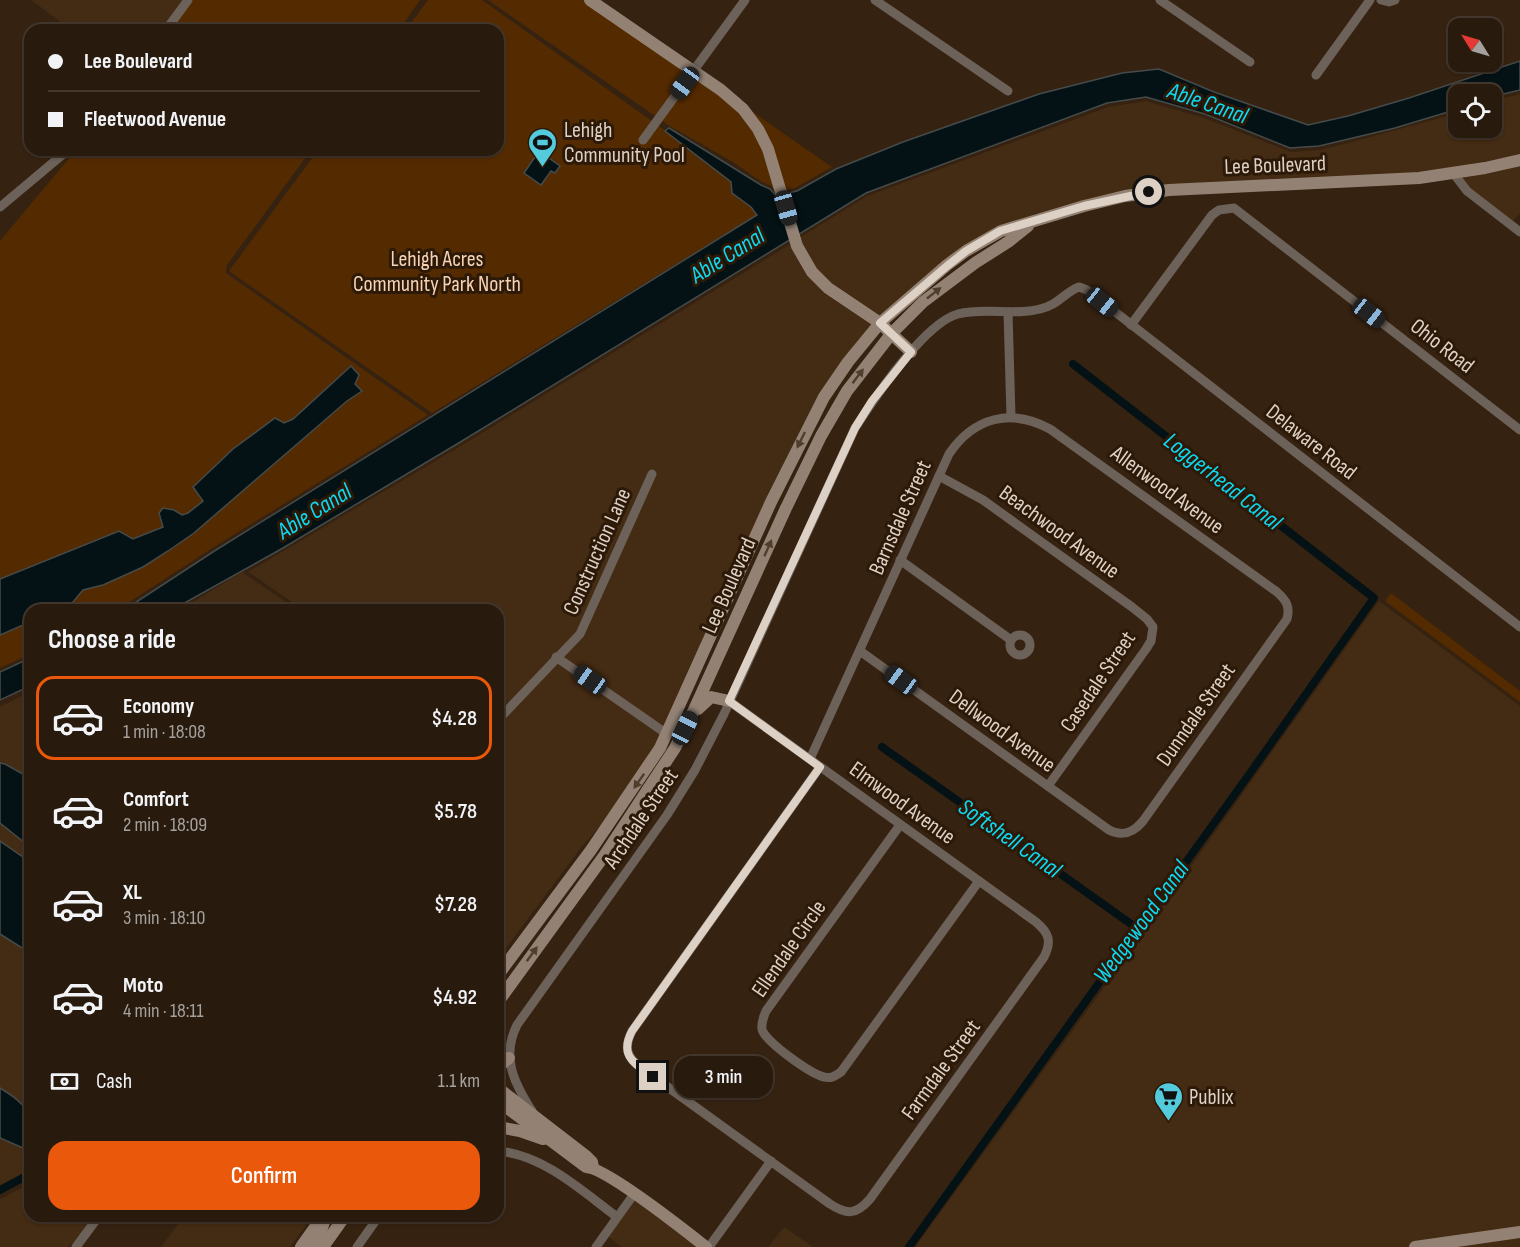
<!DOCTYPE html>
<meta charset="utf-8">
<style>
:root{--surface:#281a0d;--page:#34271b;--text:#f1f3f6;--muted:#a5a19d;--line:#44382e;--accent:#ea580c}
body{margin:0;font-family:"Sofia Sans Condensed",sans-serif;background:var(--page);color:var(--text);height:100vh;display:flex;flex-direction:column;font-size:22px;white-space:nowrap}
*{box-sizing:border-box;margin:0}
p{font-size:20px;color:var(--muted)}
.icon{flex:none;width:33px;height:33px;fill:none;stroke:currentColor;stroke-width:2;stroke-linecap:round;stroke-linejoin:round}
.map{position:relative;flex:1;overflow:hidden}
.panel{position:absolute;left:24px;top:604px;width:480px;height:618px;display:flex;flex-direction:column;background:var(--surface);border-radius:18px;box-shadow:0 2px 4px #0004,0 0 0 2px var(--line)}
.panel>*{flex:none}
.banner{position:absolute;left:24px;top:24px;width:480px;height:132px;border-radius:18px;box-shadow:0 2px 4px #0004,0 0 0 2px var(--line);display:grid;align-content:center;height:132px;padding:0 24px;background:var(--surface)}
.needle{width:39px;rotate:307deg}
.fabs{position:absolute;left:1448px;top:18px;display:grid;gap:12px}
.fabs a{display:grid;place-items:center;width:54px;height:54px;border-radius:12px;background:var(--surface);box-shadow:0 2px 4px #0004,0 0 0 2px var(--line);font-size:30px}
.end{position:absolute;width:27px;height:27px;margin:-14px;border:8px solid #ddd0c5;background:#111;box-shadow:0 0 0 3px #111}
.from{border-radius:50%}
.bubble{position:absolute;height:42px;border-radius:18px;background:var(--surface);box-shadow:0 2px 4px #0004,0 0 0 2px var(--line);font-size:20px;font-weight:600;line-height:42px;text-align:center}
.car{position:absolute;width:18px;height:36px;margin:-18px -9px;border-radius:8px;box-shadow:0 0 4px 2px #0007;background:linear-gradient(#222 24%,#8ab4d8 0 40%,#222 0 76%,#8ab4d8 0 86%,#222 0)}
.banner b{display:flex;align-items:center;gap:21px;height:57px;font-size:22px}
.banner b+b{border-top:2px solid var(--line)}
.banner i{width:15px;height:15px;background:var(--text)}
ul{padding:0;list-style:none}
li{display:flex;align-items:center;gap:18px;height:84px;margin:0 12px 9px;padding:0 12px;border:3px solid transparent;border-radius:18px}
li div{flex:1}
li b{display:block;font-size:22px}
li em{font-style:normal;font-weight:600}
li.current{border-color:var(--accent)}
li>.icon{width:54px;height:54px;stroke-width:1.5}
h2{padding:0 24px;font-size:27px;line-height:72px}
.pay{display:flex;align-items:center;gap:15px;height:66px;padding:0 24px;font-size:22px}
.pay p{margin-inline-start:auto}
.button{display:flex;gap:12px;margin-top:auto;padding:12px 24px}
.button a{flex:1;height:69px;border-radius:18px;background:var(--accent);color:#fff;font-size:24px;font-weight:600;line-height:69px;text-align:center}
.map>svg:first-child{display:block}
.built{fill:#442b13}
.green{fill:#542b00}
.water{fill:#041215;stroke:#454b4a;stroke-width:1.5}
.lines{fill:none;stroke-linecap:round;stroke-linejoin:round}
.canal{stroke:#041215;stroke-width:8}
.street{stroke:#6c6259;stroke-width:9}
.secondary{stroke:#938274;stroke-width:12}
.oneway{fill:#503e2d}
.route{stroke:#ddd0c5;stroke-width:8}
.labels{text-anchor:middle;stroke-width:6;stroke-linejoin:round;paint-order:stroke}
.poi-label{font-size:22px;fill:#ddd0c5;stroke:#2c1907;text-anchor:start}
.street-label{font-size:22px;fill:#ddd0c5;stroke:#2c1907}
.park-label{font-size:22px;fill:#f7d3b6;stroke:#2c1907}
.water-label{font-size:24px;font-style:italic;fill:#0dd9f3;stroke:#2c1907}
</style>
<div class="map">
<svg width="1520" height="1247" viewBox="0 0 1520 1247">
<rect width="100%" height="100%" fill="#362211"/>
<g class="built">
<polygon points="31,0 186,0 164,30 72,30"/>
<polygon points="1520,94 1520,155 1418,174 1208,182 999,227 879,317 830,284 816,270 799,238 867,196 1108,107 1146,101 1204,118 1291,152 1320,150 1352,142 1458,113 1458,128 1491,128 1491,101"/>
<polygon points="1520,164 1520,213 1513,221 1454,178"/>
<polygon points="792,243 794,250 874,323 844,359 656,746 608,817 580,849 498,959 498,610 304,610 248,572 464,444"/>
<polygon points="242,572 298,610 180,610"/>
<polygon points="1379,601 1520,706 1520,1247 915,1247 1143,934"/>
<polygon points="30,692 30,1179 0,1193 0,707"/>
<polygon points="1063,1031 1066,1033 910,1247 906,1247"/>
<polygon points="30,1184 30,1216 99,1217 76,1241 67,1247 0,1247 0,1199"/>
<polygon points="629,1195 700,1247 622,1247 603,1233"/>
<polygon points="184,1216 312,1216 312,1217 290,1247 161,1247"/>
<polygon points="784,1227 813,1247 768,1247"/>
</g>
<g class="green">
<polygon points="186,0 420,0 399,30 164,30"/>
<polygon points="428,0 482,0 771,206 432,413 229,271 318,150 498,150 498,30 406,30"/>
<polygon points="488,0 583,0 734,106 760,141 777,193 772,186 762,182 733,162 668,125"/>
<polygon points="747,108 832,167 795,188 785,190"/>
<polygon points="76,150 311,150 227,265 226,273 428,415 214,547 117,610 55,610 73,602 83,590 103,585 169,551 194,533 361,390 355,384 350,366 293,419 284,423 275,418 233,449 193,487 203,501 188,513 182,515 174,510 161,523 164,527 133,539 119,531 0,579 0,241"/>
<polygon points="1391,593 1520,691 1520,702 1385,601"/>
<polygon points="30,622 30,654 0,668 0,635"/>
</g>
<g class="water">
<polygon points="1520,61 1520,90 1491,97 1491,94 1458,94 1458,109 1395,128 1319,146 1290,148 1205,114 1146,97 1107,103 866,193 462,441 283,548 172,610 124,610 216,550 757,215 751,207 732,193 731,182 665,131 669,128 761,185 770,189 776,196 797,191 836,169 903,142 1039,94 1122,73 1159,69 1214,92 1308,125 1348,116 1409,98"/>
<polygon points="539,151 560,166 555,173 551,171 541,185 524,173"/>
<polygon points="351,366 359,375 355,384 362,391 347,401 194,533 168,551 143,567 103,585 83,590 73,602 55,610 30,610 30,622 0,635 0,579 119,531 133,539 163,527 159,513 163,508 174,510 182,515 188,513 203,501 193,487 233,449 275,418 284,423 293,419"/>
<polygon points="30,658 30,686 0,700 0,672"/>
<polygon points="0,763 5,764 30,778 30,847 0,823"/>
<polygon points="0,841 30,862 30,953 0,934"/>
<path d="M 0,1088 C 29,1106 30,1110 30,1144 L 23,1148 L 0,1138 Z"/>
</g>
<g class="lines">
<g class="canal">
<polyline points="882,747 1138,929"/>
<polyline points="0,1190 30,1174"/>
<polyline points="909,1247 1248,776 1374,598 1073,364"/>
</g>
<g class="street">
<polyline points="875,0 1008,91"/>
<polyline points="1160,0 1250,62"/>
<polyline points="1381,0 1389,2 1395,0"/>
<polyline points="166,30 188,0"/>
<polyline points="1316,75 1370,0"/>
<polyline points="643,140 745,0"/>
<polyline points="1454,174 1467,191 1520,232"/>
<polyline points="0,207 68,150"/>
<polyline points="1008,312 1011,417"/>
<polyline points="1131,325 1212,215 1219,210 1234,208 1520,430"/>
<polyline points="939,476 983,500 1132,607 1147,619 1153,627 1151,641 1146,649 1048,786"/>
<polyline points="900,560 1011,640"/>
<circle cx="1020" cy="645" r="10"/>
<polyline points="556,657 667,734"/>
<path d="M 729,701 L 1036,922 C 1049,933 1052,941 1044,957 L 870,1199 C 856,1215 847,1215 830,1204 L 640,1067 C 626,1056 624,1047 632,1031 L 820,767"/>
<polyline points="498,720 580,634 652,474"/>
<path d="M 810,759 L 949,454 C 974,417 1011,408 1050,429 L 1277,592 C 1287,601 1290,607 1287,619 L 1143,821 C 1133,833 1123,837 1109,830 L 860,651"/>
<path d="M 900,825 L 766,1011 C 764,1016 761,1022 762,1029 C 764,1041 811,1074 824,1077 C 831,1079 835,1076 841,1072 L 979,881"/>
<path d="M 532,1111 C 514,1083 501,1057 517,1025 L 667,815 L 695,770 L 724,714 L 855,428 C 874,399 924,323 958,314 C 985,307 1014,316 1040,309 C 1057,306 1065,292 1079,287 L 1087,290 L 1520,627"/>
<path d="M 498,1151 C 544,1155 582,1191 617,1217"/>
<polyline points="76,1247 99,1216"/>
<polyline points="357,1247 379,1216"/>
<polyline points="596,1247 634,1194"/>
<polyline points="709,1247 771,1161"/>
</g>
<g class="secondary">
<polyline points="590,0 721,90 743,109 758,129 768,149 797,246 812,272 828,288 880,323 911,352"/>
<polyline points="698,709 711,697 729,701"/>
<polyline points="498,975 591,850 660,748 771,502 824,397 848,362 880,323 947,265 966,251 1001,231 1084,206 1125,196 1169,190 1419,178 1485,168 1520,160"/>
<polyline points="498,1002 604,856 675,748 693,712 786,508 821,436 847,391 892,333 923,302 975,263 1008,242 1028,226"/>
<polyline points="498,1067 509,1058"/>
<polyline points="498,1088 586,1156 592,1162 593,1167"/>
<path d="M 498,1101 L 586,1167 C 606,1168 687,1232 706,1247"/>
<polyline points="498,1127 520,1131 543,1139"/>
<polyline points="301,1247 323,1216"/>
<polyline points="311,1247 319,1237 324,1222"/>
<polyline points="323,1247 345,1216"/>
<polyline points="1415,1247 1520,1232"/>
</g>
</g>
<defs><path id="oneway-solid" d="M-6-.8H1V-3.2L6.5 0L1 3.2V.8H-6Z" transform="scale(1.5)"/></defs>
<g class="oneway">
<use href="#oneway-solid" transform="translate(934 293) rotate(-38)"/>
<use href="#oneway-solid" transform="translate(858 376) rotate(-53)"/>
<use href="#oneway-solid" transform="translate(801 440) rotate(116)"/>
<use href="#oneway-solid" transform="translate(768 548) rotate(-66)"/>
<use href="#oneway-solid" transform="translate(639 781) rotate(125)"/>
<use href="#oneway-solid" transform="translate(532 954) rotate(-54)"/>
</g>
<g class="lines">
<path class="route" d="M 653,1077 C 634,1063 619,1056 632,1031 L 820,767 L 729,701 L 855,428 L 872,401 L 911,352 L 880,323 L 947,266 L 966,251 L 1000,231 L 1084,206 L 1149,192"/>
</g>
<defs>
<symbol id="stadium-pin" viewBox="-11 -11 22 30"><path d="M0 17L-7.5 6A9.5 9.5 0 1 1 7.5 6Z" fill="#54cadd" stroke="#2c1907"/><path d="M0-5a6.5 5 0 1 0 0 10a6.5 5 0 1 0 0-10ZM-3.5-1.8h7v3.6h-7Z" fill="#111"/></symbol>
<symbol id="supermarket-pin" viewBox="-11 -11 22 30"><path d="M0 17L-7.5 6A9.5 9.5 0 1 1 7.5 6Z" fill="#54cadd" stroke="#2c1907"/><path d="M-6-5.5h2.5l.6 2H6L4.5 2H-2.5L-4.4-4H-6ZM-1.5 3.2a1.3 1.3 0 1 0 .1 0ZM3 3.2a1.3 1.3 0 1 0 .1 0Z" fill="#111"/></symbol>
</defs>
<g fill-rule="evenodd">
<use href="#stadium-pin" x="526" y="126" width="33" height="45"/>
<use href="#supermarket-pin" x="1152" y="1080" width="33" height="45"/>
</g>
<g class="labels">
<g class="poi-label">
<text x="564" y="137">Lehigh<tspan x="564" dy="25">Community Pool</tspan></text>
<text x="1189" y="1104">Publix</text>
</g>
<g class="street-label">
<text transform="translate(1275 164) rotate(-2)" y="8">Lee Boulevard</text>
<text transform="translate(1443 345) rotate(38)" y="8">Ohio Road</text>
<text transform="translate(1312 441) rotate(38)" y="8">Delaware Road</text>
<text transform="translate(1168 489) rotate(36)" y="8">Allenwood Avenue</text>
<text transform="translate(899 517) rotate(-66)" y="8">Barnsdale Street</text>
<text transform="translate(1060 531) rotate(36)" y="8">Beachwood Avenue</text>
<text transform="translate(596 551) rotate(-66)" y="8">Construction Lane</text>
<text transform="translate(728 585) rotate(-66)" y="8">Lee Boulevard</text>
<text transform="translate(1097 681) rotate(-56)" y="8">Casedale Street</text>
<text transform="translate(1195 714) rotate(-55)" y="8">Dunndale Street</text>
<text transform="translate(1003 730) rotate(36)" y="8">Dellwood Avenue</text>
<text transform="translate(903 802) rotate(36)" y="8">Elmwood Avenue</text>
<text transform="translate(640 818) rotate(-56)" y="8">Archdale Street</text>
<text transform="translate(788 948) rotate(-55)" y="8">Ellendale Circle</text>
<text transform="translate(940 1069) rotate(-54)" y="8">Farmdale Street</text>
</g>
<g class="park-label">
<text x="437" y="266">Lehigh Acres<tspan x="437" dy="25">Community Park North</tspan></text>
</g>
<g class="water-label">
<text transform="translate(1208 103) rotate(19)" y="8">Able Canal</text>
<text transform="translate(727 255) rotate(-32)" y="8">Able Canal</text>
<text transform="translate(1223 481) rotate(38)" y="8">Loggerhead Canal</text>
<text transform="translate(314 511) rotate(-32)" y="8">Able Canal</text>
<text transform="translate(1010 838) rotate(35)" y="8">Softshell Canal</text>
<text transform="translate(1141 922) rotate(-54)" y="8">Wedgewood Canal</text>
</g>
</g>
</svg>
<div class="fabs">
<a><svg class="needle" viewBox="-14 -14 28 28"><path d="M0-13l5 13h-10z" fill="#e53935"/><path d="M0 13l5-13h-10z" fill="#a5a19d"/></svg></a>
<a><svg class="icon" aria-label="locate" viewBox="0 0 24 24"><circle cx="12" cy="12" r="6"/><path d="M12 2v4M12 18v4M2 12h4M18 12h4"/></svg></a>
</div>
<i class="end from" style="left:1149px;top:192px"></i>
<i class="end" style="left:653px;top:1077px"></i>
<div class="bubble" style="left:674px;top:1056px;width:99px">3 min</div>
<i class="car" style="left:685px;top:83px;rotate:216deg"></i>
<i class="car" style="left:786px;top:208px;rotate:164deg"></i>
<i class="car" style="left:1102px;top:302px;rotate:129deg"></i>
<i class="car" style="left:1369px;top:313px;rotate:128deg"></i>
<i class="car" style="left:590px;top:680px;rotate:305deg"></i>
<i class="car" style="left:901px;top:680px;rotate:306deg"></i>
<i class="car" style="left:685px;top:728px;rotate:26deg"></i>
<div class="banner">
<b><i class="from"></i>Lee Boulevard</b>
<b><i></i>Fleetwood Avenue</b>
</div>
<section class="panel">
<h2>Choose a ride</h2>
<ul>
<li class="current"><svg class="icon" aria-label="car" viewBox="0 0 24 24"><path d="M5 17H2v-5l4-1 3-4h7l3 4 3 1v5h-3M9 17h6M6 11h13"/><circle cx="7" cy="17" r="2"/><circle cx="17" cy="17" r="2"/></svg><div><b>Economy</b><p>1 min · 18:08</p></div><em>$4.28</em></li>
<li><svg class="icon" aria-label="car" viewBox="0 0 24 24"><path d="M5 17H2v-5l4-1 3-4h7l3 4 3 1v5h-3M9 17h6M6 11h13"/><circle cx="7" cy="17" r="2"/><circle cx="17" cy="17" r="2"/></svg><div><b>Comfort</b><p>2 min · 18:09</p></div><em>$5.78</em></li>
<li><svg class="icon" aria-label="car" viewBox="0 0 24 24"><path d="M5 17H2v-5l4-1 3-4h7l3 4 3 1v5h-3M9 17h6M6 11h13"/><circle cx="7" cy="17" r="2"/><circle cx="17" cy="17" r="2"/></svg><div><b>XL</b><p>3 min · 18:10</p></div><em>$7.28</em></li>
<li><svg class="icon" aria-label="car" viewBox="0 0 24 24"><path d="M5 17H2v-5l4-1 3-4h7l3 4 3 1v5h-3M9 17h6M6 11h13"/><circle cx="7" cy="17" r="2"/><circle cx="17" cy="17" r="2"/></svg><div><b>Moto</b><p>4 min · 18:11</p></div><em>$4.92</em></li>
</ul>
<div class="pay"><svg class="icon" aria-label="cash" viewBox="0 0 24 24"><path d="M3 7h18v10H3z"/><circle cx="12" cy="12" r="2"/></svg>Cash<p>1.1 km</p></div>
<div class="button"><a>Confirm</a></div>
</section>
</div>
